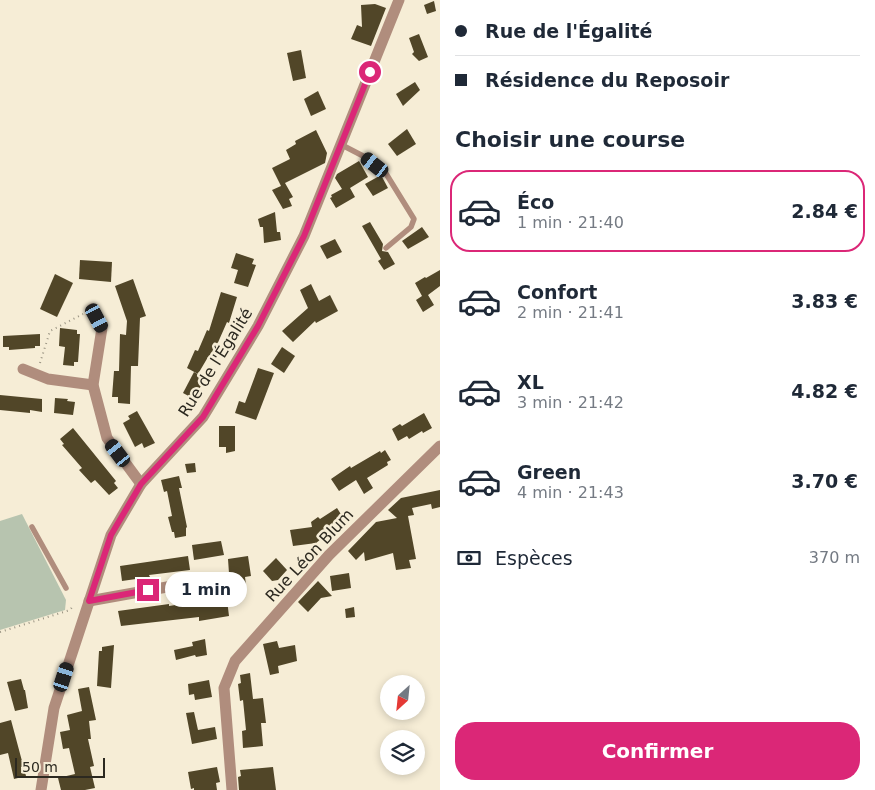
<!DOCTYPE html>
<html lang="fr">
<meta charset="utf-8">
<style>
:root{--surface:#fff;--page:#f2f2f3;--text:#1f2937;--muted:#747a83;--line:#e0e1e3;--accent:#db2777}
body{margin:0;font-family:"DejaVu Sans",sans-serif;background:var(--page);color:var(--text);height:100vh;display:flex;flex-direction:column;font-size:19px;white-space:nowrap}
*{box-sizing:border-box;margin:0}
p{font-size:16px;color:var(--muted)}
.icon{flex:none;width:28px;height:28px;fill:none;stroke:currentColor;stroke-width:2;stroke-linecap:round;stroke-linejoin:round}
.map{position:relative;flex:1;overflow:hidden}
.drawer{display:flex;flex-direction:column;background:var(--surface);width:435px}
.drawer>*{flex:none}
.guide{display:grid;align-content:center;height:110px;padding:0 15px;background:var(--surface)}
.needle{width:32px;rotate:207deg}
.fabs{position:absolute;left:380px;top:675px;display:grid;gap:10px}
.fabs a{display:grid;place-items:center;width:45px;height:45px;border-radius:50%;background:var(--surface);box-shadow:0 2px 8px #0003;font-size:25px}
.scale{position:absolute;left:15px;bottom:12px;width:90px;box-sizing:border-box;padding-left:5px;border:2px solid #2c2920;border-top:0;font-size:14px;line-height:18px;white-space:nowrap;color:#2c2920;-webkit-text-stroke:4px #f6edd6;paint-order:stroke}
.end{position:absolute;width:22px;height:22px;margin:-11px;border:6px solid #db2777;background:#fff;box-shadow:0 0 0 2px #fff}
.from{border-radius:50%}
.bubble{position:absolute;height:35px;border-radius:18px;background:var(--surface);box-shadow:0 2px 8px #0003;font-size:16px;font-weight:700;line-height:35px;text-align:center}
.car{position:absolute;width:15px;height:30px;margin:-15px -8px;border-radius:6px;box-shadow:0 0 4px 1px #0007;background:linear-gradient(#222 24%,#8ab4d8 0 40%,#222 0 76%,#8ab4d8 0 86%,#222 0)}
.guide b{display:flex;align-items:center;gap:18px;height:48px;font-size:19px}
.guide b+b{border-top:1px solid var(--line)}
.guide i{width:12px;height:12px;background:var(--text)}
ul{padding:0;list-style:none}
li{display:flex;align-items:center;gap:15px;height:82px;margin:0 10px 8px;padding:0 5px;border:2px solid transparent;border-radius:20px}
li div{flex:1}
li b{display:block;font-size:19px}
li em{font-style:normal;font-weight:700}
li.on{border-color:var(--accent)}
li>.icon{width:45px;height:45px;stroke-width:1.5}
h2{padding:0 15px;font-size:22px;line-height:60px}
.pay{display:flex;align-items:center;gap:12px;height:55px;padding:0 15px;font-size:19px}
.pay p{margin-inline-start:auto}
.primary-button{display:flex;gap:10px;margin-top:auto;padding:10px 15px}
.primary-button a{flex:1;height:58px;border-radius:20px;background:var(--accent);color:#fff;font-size:20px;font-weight:700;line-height:58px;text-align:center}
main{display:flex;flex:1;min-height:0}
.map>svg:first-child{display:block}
.green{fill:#b7c4af}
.building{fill:#514628}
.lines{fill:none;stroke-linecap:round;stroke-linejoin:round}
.path{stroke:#9a9483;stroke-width:2;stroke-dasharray:1 4;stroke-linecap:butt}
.service{stroke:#b08d7d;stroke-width:5.5}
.minor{stroke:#b08d7d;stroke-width:11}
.route{stroke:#db2777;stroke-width:6}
.labels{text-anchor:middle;stroke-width:5;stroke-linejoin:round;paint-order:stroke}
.street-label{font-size:16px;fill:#2c2920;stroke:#f6edd6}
</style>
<main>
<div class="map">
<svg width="440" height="790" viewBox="0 0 440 790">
<rect width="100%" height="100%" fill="#f6edd6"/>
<polygon class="green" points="22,514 66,600 65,610 0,630 0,521"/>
<g class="building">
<polygon points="434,1 436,11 427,14 424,5"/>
<polygon points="375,4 386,8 371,46 351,39 357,25 362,27 361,5"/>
<polygon points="419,34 428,57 419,61 412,54 414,52 409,38"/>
<polygon points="301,50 306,78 293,81 287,53"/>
<polygon points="415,82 420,90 403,106 396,94"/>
<polygon points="318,91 326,109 311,116 304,99"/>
<polygon points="407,129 416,144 397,156 388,144"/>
<polygon points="316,130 327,153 325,163 285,183 293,197 289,199 292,206 283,209 272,190 281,186 272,168 290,159 286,150 296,144 295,141"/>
<polygon points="359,161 368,177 350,188 355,197 336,208 330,198 332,197 331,195 342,189 335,178 337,174"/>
<polygon points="381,175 388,188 373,196 365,184"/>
<polygon points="275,212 277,232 280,232 281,240 264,243 263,227 260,227 258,219"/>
<polygon points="370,222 383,244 382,251 388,252 395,264 384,270 378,261 381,259 362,226"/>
<polygon points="422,227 429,237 408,249 402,241"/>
<polygon points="335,239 342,252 327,259 320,246"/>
<polygon points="236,253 254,259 252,264 256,265 248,287 234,283 238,270 231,268"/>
<polygon points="80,260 112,262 111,282 79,279"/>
<polygon points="440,270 440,286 428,295 434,305 423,312 416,300 422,296 415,283 425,277 426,278"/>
<polygon points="55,274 73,283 57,317 40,309"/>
<polygon points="133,279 146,316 140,318 138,366 131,366 130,404 118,403 118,397 112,397 114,371 119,371 120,334 126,335 127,321 115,286"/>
<polygon points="311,284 319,301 330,295 338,311 316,323 315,321 293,342 282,331 308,308 300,290"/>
<polygon points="221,292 237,297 229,323 227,322 216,347 220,349 215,360 208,357 198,374 187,368 195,350 198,351 207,330 209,331"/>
<polygon points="60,328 77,330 77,334 80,334 78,362 74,362 74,366 63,365 65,347 59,346"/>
<polygon points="40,334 40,346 35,346 35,348 9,350 9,347 3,347 3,336"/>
<polygon points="282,347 295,356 284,373 271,364"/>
<polygon points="258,368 274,373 256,420 235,413 239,401 245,403"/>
<polygon points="194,372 205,378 194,399 183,393"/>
<polygon points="0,395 42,399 42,412 30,410 30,413 0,410"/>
<polygon points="55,398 68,399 67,401 75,402 73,415 54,413"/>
<polygon points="137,411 155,443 144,448 142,443 135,447 123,423 130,419 128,416"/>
<polygon points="424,413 432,428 423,433 422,431 409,439 407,436 398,441 392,429 400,424 402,426"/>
<polygon points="219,426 235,426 235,451 226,453 226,447 219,447"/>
<polygon points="73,428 116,481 114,483 118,488 109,495 95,480 91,483 79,470 82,468 62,445 64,444 60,439"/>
<polygon points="385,450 391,460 387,462 388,465 367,478 373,488 364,494 356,480 339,491 331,479 350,466 351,468 380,451 381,453"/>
<polygon points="195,463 196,472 187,473 185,464"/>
<polygon points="179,476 182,488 179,488 187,527 186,528 186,536 175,538 174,532 172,532 168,517 172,516 167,491 164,492 161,480"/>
<polygon points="440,490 440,507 432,509 431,504 412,508 414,515 408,516 416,559 409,560 411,568 396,570 393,553 365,561 364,552 356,560 348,551 376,522 397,518 388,510 401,498"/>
<polygon points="337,508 344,519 330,529 331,531 316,543 293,546 290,530 312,527 311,522 318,517 320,519"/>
<polygon points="221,541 224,555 194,560 192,545"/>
<polygon points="188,556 190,570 149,575 150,577 122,581 120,566"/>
<polygon points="248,556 251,576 245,577 246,585 230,588 228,559"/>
<polygon points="276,558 287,570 278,580 272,581 263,571"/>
<polygon points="349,573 351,588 332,591 330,576"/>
<polygon points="318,581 332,596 321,598 308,612 298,602"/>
<polygon points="227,600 229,616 199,621 199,617 121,626 118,611 169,604 169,606 182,604 182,606"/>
<polygon points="354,607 355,617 346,618 345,609"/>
<polygon points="205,639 207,655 196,657 195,655 176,660 174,650 193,646 192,642"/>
<polygon points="277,641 279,648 295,645 297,661 278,666 279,673 270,675 263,644"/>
<polygon points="114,645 111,688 97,686 99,651 102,651 102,647"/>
<polygon points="250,673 253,699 263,698 266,723 261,723 263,746 243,748 242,731 246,730 243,700 240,701 238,684 241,683 240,675"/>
<polygon points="21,679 24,690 25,690 28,708 15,711 7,682"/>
<polygon points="209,680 212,697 195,700 194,694 189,695 188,684"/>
<polygon points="89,687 96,720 89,721 91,739 88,739 94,766 90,767 95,788 85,790 61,790 58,778 75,774 69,748 63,749 60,732 70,730 67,715 82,711 78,689"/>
<polygon points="194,712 198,730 215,727 217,739 192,744 186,713"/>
<polygon points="11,720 26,776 14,779 8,753 0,755 0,723"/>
<polygon points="217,767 220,782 216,783 217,790 194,790 194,788 191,789 188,772"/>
<polygon points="273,767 276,790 239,790 238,777 241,776 240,770"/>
</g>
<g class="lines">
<g class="path">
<polyline points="40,363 50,331 83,314"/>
<polyline points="0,632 70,610 74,605"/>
</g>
<g class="service">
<polyline points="340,144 365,157 385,172 414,219 411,227 386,248"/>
<polyline points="32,527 66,588"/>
</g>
<g class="minor">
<polyline points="92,309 102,328 93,385 107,438 141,484"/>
<polyline points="23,369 48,379 93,385"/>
<polyline points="89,601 206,580"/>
<polyline points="41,790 54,708 111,535 141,484 203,417 258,326 304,236 399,0"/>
<polyline points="232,790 224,688 235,661 329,555 440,446"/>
</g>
</g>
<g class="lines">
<polyline class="route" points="148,590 89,601 111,535 141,484 203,417 258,326 304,236 370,72"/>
</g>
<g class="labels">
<g class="street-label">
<text transform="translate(215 362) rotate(-58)" y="6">Rue de l'Égalité</text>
<text transform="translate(309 555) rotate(-47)" y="6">Rue Léon Blum</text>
</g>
</g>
</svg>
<div class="fabs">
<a><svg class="needle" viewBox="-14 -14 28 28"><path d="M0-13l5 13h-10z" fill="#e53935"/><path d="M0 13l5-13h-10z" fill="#747a83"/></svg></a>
<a><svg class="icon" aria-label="layers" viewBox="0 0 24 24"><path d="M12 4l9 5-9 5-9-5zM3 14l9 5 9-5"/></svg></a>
</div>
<div class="scale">50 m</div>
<i class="end from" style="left:370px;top:72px"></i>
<i class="end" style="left:148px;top:590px"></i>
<div class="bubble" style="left:165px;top:572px;width:82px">1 min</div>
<i class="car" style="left:375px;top:165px;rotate:308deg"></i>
<i class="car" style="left:97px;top:318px;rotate:152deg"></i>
<i class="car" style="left:118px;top:453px;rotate:323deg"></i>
<i class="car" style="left:64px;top:677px;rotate:18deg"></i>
</div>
<section class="drawer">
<div class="guide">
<b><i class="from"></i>Rue de l'Égalité</b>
<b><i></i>Résidence du Reposoir</b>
</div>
<h2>Choisir une course</h2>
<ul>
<li class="on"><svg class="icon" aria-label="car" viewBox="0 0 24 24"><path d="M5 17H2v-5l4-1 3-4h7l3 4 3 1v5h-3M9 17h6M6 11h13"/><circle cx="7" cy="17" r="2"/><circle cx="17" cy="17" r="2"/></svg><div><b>Éco</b><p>1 min · 21:40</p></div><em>2.84 €</em></li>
<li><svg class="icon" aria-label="car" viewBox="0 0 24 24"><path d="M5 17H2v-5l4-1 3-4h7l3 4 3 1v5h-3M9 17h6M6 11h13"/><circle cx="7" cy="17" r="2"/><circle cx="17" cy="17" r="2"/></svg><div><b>Confort</b><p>2 min · 21:41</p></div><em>3.83 €</em></li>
<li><svg class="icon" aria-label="car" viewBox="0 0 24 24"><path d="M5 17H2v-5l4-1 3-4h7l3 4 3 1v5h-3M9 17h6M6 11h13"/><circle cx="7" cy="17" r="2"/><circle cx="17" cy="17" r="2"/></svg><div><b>XL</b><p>3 min · 21:42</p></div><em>4.82 €</em></li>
<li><svg class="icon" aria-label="car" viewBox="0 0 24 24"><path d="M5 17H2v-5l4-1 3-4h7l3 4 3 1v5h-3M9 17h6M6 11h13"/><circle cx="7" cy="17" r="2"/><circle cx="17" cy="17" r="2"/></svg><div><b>Green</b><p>4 min · 21:43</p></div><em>3.70 €</em></li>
</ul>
<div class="pay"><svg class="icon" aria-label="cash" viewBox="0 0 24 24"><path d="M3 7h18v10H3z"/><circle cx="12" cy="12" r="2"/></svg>Espèces<p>370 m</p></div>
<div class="primary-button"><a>Confirmer</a></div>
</section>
</main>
